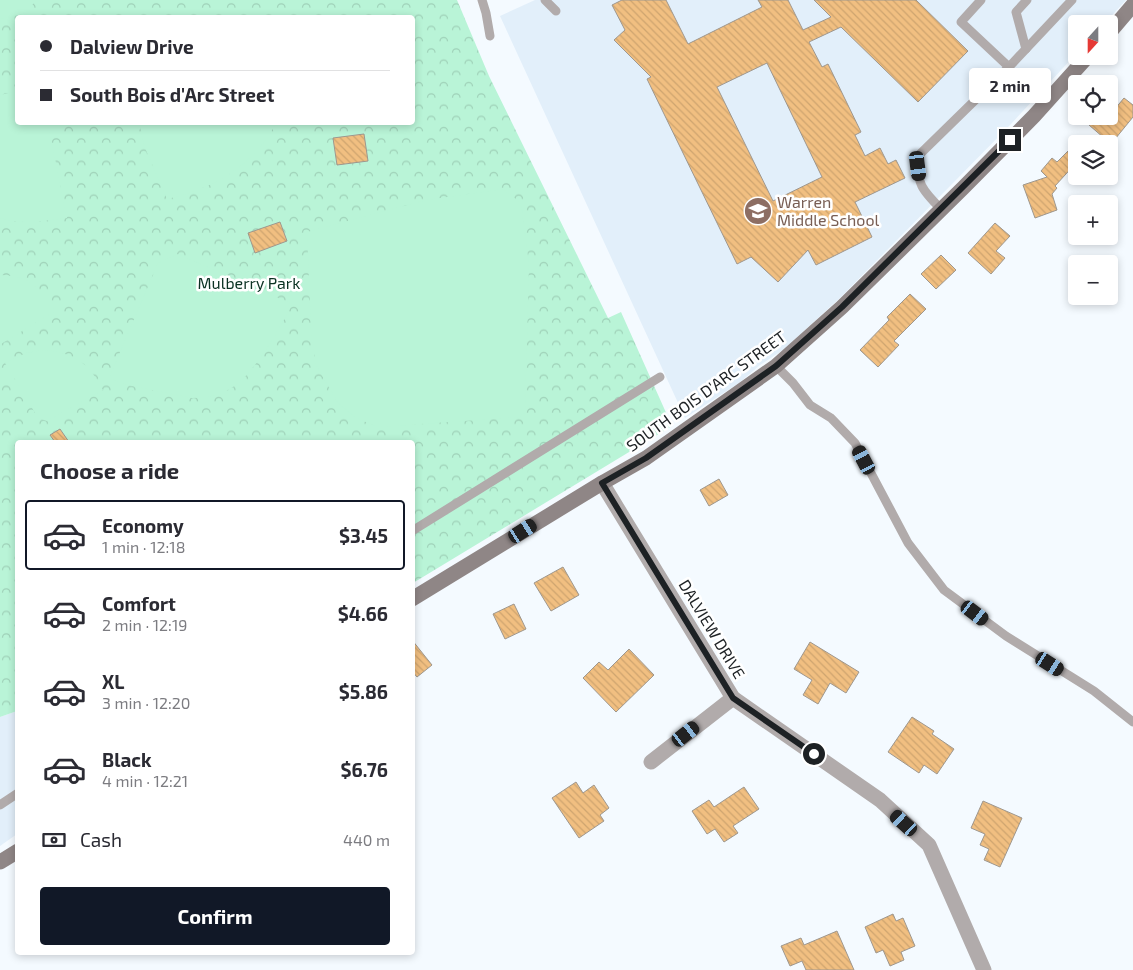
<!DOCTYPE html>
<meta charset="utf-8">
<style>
:root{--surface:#fff;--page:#f7f7f7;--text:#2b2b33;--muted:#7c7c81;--line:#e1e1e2;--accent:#111827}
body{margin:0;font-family:"Exo 2",sans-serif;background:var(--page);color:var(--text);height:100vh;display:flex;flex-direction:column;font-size:19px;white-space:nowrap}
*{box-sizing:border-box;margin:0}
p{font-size:16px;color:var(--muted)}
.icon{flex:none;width:28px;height:28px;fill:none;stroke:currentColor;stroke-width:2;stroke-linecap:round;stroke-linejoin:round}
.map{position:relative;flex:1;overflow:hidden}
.sheet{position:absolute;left:15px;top:440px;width:400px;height:515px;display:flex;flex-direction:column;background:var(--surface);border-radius:5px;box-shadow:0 2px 8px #0003}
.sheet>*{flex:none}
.banner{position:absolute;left:15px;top:15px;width:400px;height:110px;border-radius:5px;box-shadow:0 2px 8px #0003;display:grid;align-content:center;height:110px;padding:0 25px;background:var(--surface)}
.needle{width:32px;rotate:201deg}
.controls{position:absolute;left:1068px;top:15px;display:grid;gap:10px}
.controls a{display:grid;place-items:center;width:50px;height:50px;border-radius:5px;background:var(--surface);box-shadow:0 2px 8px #0003;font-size:25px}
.end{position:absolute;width:22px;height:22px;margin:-11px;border:6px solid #1d2124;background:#fff;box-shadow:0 0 0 2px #fff}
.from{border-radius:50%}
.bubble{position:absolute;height:35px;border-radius:5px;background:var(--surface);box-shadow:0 2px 8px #0003;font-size:16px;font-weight:700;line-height:35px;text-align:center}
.car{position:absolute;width:15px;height:30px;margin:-15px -8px;border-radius:6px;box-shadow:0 0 4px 1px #0007;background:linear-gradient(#222 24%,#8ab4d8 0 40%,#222 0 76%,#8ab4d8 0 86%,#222 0)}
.banner b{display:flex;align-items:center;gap:18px;height:48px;font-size:19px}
.banner b+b{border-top:1px solid var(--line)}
.banner i{width:12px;height:12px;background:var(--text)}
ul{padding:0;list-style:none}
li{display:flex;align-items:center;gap:15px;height:70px;margin:0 10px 8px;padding:0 15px;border:2px solid transparent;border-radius:5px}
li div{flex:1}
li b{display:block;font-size:19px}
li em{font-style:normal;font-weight:700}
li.selected{border-color:var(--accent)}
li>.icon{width:45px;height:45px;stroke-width:1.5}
h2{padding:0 25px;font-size:22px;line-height:60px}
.pay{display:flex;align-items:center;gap:12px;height:55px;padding:0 25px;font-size:19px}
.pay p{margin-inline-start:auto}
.action{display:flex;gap:10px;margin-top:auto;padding:10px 25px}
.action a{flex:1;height:58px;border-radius:5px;background:var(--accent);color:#fff;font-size:20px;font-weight:700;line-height:58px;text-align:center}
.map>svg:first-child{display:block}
.built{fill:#e2effa}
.park{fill:url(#park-crowns);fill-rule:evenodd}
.garden{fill:#b9f4d7}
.building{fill:url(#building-back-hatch);stroke:#9e978e;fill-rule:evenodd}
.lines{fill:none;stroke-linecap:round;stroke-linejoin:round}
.lane{stroke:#b1abab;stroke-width:9}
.street{stroke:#b1abab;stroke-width:15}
.secondary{stroke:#8f8686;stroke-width:15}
.route{stroke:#1d2124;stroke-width:6}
.labels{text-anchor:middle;stroke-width:5;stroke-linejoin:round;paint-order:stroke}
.education-label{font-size:16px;fill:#785e54;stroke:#fff;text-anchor:start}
.park-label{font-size:16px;fill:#0b3223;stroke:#fff}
.street-label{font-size:16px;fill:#1d2124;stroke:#fff}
</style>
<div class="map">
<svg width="1133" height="970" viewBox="0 0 1133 970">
<defs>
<pattern id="park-crowns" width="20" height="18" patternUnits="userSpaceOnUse" patternTransform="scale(1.25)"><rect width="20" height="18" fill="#b9f4d7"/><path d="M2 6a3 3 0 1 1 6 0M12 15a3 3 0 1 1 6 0" fill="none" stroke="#9fd1b8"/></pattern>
<pattern id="building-back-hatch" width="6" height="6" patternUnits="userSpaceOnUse" patternTransform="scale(1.25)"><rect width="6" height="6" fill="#f1bf81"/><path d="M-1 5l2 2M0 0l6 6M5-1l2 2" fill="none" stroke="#cea46f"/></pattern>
</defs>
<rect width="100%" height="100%" fill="#f4faff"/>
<g class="built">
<polygon points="535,0 1126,0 1104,24 1076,24 1076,54 1011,124 841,297 783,350 760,365 739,383 685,418 500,16"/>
<polygon points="17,711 17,834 0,846 0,717"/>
</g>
<path class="park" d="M 0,0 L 457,0 L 489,76 L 608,318 L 621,312 L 672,426 L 413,583 L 412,442 L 18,442 L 17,711 L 0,717 ZM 18,18 L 412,18 L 412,122 L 18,122 Z"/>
<g class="garden">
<polygon points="0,0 33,0 33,4 28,13 0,19"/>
<path d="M 17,91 L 18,122 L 48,123 L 67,218 C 45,221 22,225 0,218 L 0,95 Z"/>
<path d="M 139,123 L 139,122 L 276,123 C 254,166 213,189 167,199 L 145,148 Z"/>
<polygon points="503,189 521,203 529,264 525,411 520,417 378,427 356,418 338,403 316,365 311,330 307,232 426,200"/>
<path d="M 178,254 L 292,304 C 285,319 277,332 269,345 C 248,376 233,398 192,398 L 127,385 L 109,378 L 158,263 Z"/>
<path d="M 0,275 C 27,275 43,289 55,311 L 1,344 L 0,344 Z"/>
<path d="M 44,350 C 61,351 79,357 90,370 C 95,376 99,384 103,390 L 47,421 L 38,418 L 5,363 L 26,353 Z"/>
</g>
<g class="building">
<path d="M 622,0 L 666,0 L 688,44 L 762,7 L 758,0 L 788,0 L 803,30 L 831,17 L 814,0 L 916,0 L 968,51 L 918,102 L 841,27 L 809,42 L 822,67 L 828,64 L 861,132 L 855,135 L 865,156 L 880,148 L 888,164 L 896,160 L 905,178 L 855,202 L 872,237 L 816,265 L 808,250 L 778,282 L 751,257 L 737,264 L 647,79 L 651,77 L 614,40 L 625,30 L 612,5 ZM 767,63 L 822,177 L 773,201 L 717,87 Z"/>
<polygon points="1124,98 1133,105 1133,117 1111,144 1089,125 1097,116 1109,116"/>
<polygon points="364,134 368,161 337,165 333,138"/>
<polygon points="1069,150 1076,157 1076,163 1055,186 1057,188 1052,194 1057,210 1035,218 1023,185 1047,177 1041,171 1052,158 1057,162"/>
<polygon points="280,222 287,241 255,253 248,233"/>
<polygon points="995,223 1010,236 996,251 1005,258 991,274 968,253"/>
<polygon points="941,255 956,270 936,289 921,274"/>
<polygon points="910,294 926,309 894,341 899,345 878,367 860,350 889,320 887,317"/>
<polygon points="60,429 69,442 55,442 50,435"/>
<polygon points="719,479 728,495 709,506 700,490"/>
<polygon points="563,567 579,595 551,611 534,583"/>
<polygon points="514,604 526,629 505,639 493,614"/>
<polygon points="412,640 432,665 417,677 412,671"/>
<polygon points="810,642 859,672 846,693 830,683 818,704 803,695 812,680 794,669"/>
<polygon points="629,649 654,675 616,712 583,678 599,662 608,670"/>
<polygon points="912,717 934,731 932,734 954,749 937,774 924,765 919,773 888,752"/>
<polygon points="576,782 583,793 594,785 609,808 600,815 604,821 579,838 552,798"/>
<polygon points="744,787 759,809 733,826 738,833 724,842 715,829 707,834 692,811 709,800 714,807"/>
<polygon points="983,801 1022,818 1000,867 984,860 989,849 980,845 985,834 971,828"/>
<polygon points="893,914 896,921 903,918 915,946 901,952 904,960 890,966 883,950 876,953 865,927"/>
<polygon points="837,931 854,970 806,970 802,961 790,966 781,946 801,938 804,945"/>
</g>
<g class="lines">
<g class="lane">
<polyline points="482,0 486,13 490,36"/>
<polyline points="545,0 556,11"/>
<polyline points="981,0 961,22 1009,67"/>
<polyline points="1026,49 1016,12 1027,0"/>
<path d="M 941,209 C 923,191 915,183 919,155 L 1009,67 L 1072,0"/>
<polyline points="776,366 793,383 810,405 831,418 855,443 908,543 944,590 1006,636 1094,691 1133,722"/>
<polyline points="412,531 660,377"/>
<polyline points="0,805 18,793"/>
</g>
<g class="street">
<polyline points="602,483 733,698 880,800 929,845 984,970"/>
<polyline points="651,762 733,698"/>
</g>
<g class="secondary">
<polyline points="1109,33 1133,5"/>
<polyline points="412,599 602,483 646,458 776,366 842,307 963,188 1034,116 1088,56"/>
<polyline points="0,862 18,851"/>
</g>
</g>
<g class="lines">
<polyline class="route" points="814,754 733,698 602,483 646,458 776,366 842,307 1010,140"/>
</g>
<defs>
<symbol id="school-disc" viewBox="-11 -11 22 22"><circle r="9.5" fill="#8d6e63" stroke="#fff"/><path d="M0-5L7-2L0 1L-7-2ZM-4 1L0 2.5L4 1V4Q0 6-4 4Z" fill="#fff"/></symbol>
</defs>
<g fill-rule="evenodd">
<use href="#school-disc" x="742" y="195" width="32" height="32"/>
</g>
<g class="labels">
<g class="education-label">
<text x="777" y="208">Warren<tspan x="777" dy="18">Middle School</tspan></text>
</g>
<g class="park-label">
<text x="249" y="289">Mulberry Park</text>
</g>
<g class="street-label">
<text transform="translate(706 391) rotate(-36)" y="6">SOUTH BOIS D'ARC STREET</text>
<text transform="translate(712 629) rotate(59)" y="6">DALVIEW DRIVE</text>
</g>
</g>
</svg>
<div class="controls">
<a><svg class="needle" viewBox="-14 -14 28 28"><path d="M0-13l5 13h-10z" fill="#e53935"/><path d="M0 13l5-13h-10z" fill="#7c7c81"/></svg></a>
<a><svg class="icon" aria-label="locate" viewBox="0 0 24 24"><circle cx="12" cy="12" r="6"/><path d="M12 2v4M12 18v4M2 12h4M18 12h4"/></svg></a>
<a><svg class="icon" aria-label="layers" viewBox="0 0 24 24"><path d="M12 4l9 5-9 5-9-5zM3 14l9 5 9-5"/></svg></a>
<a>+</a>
<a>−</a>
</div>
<i class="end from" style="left:814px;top:754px"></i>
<i class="end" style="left:1010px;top:140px"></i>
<div class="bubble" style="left:969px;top:68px;width:82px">2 min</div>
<i class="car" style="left:918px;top:166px;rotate:173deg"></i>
<i class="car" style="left:864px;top:460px;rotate:332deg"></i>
<i class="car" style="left:523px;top:531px;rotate:58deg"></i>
<i class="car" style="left:975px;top:613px;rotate:127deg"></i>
<i class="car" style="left:1050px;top:664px;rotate:122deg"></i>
<i class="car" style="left:686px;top:734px;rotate:52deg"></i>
<i class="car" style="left:904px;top:823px;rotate:312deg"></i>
<div class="banner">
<b><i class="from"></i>Dalview Drive</b>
<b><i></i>South Bois d'Arc Street</b>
</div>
<section class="sheet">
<h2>Choose a ride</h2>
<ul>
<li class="selected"><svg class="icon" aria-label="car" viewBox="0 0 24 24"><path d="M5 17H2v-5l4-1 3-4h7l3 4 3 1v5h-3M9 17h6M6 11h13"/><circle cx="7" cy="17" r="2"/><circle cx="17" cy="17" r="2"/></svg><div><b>Economy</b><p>1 min · 12:18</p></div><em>$3.45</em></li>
<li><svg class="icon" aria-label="car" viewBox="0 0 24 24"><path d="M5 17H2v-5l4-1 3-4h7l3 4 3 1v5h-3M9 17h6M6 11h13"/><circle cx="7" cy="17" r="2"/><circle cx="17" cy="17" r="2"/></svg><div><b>Comfort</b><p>2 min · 12:19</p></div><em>$4.66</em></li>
<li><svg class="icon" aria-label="car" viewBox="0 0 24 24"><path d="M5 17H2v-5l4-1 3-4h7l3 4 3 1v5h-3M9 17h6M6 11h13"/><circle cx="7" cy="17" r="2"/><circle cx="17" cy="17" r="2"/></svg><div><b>XL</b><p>3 min · 12:20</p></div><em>$5.86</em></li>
<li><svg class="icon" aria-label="car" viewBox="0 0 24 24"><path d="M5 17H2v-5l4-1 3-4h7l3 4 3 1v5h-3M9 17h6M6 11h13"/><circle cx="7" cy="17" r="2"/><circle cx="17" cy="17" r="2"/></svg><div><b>Black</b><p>4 min · 12:21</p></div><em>$6.76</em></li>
</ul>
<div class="pay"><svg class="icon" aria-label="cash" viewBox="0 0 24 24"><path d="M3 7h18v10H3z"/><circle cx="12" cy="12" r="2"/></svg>Cash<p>440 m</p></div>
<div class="action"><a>Confirm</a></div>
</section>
</div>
